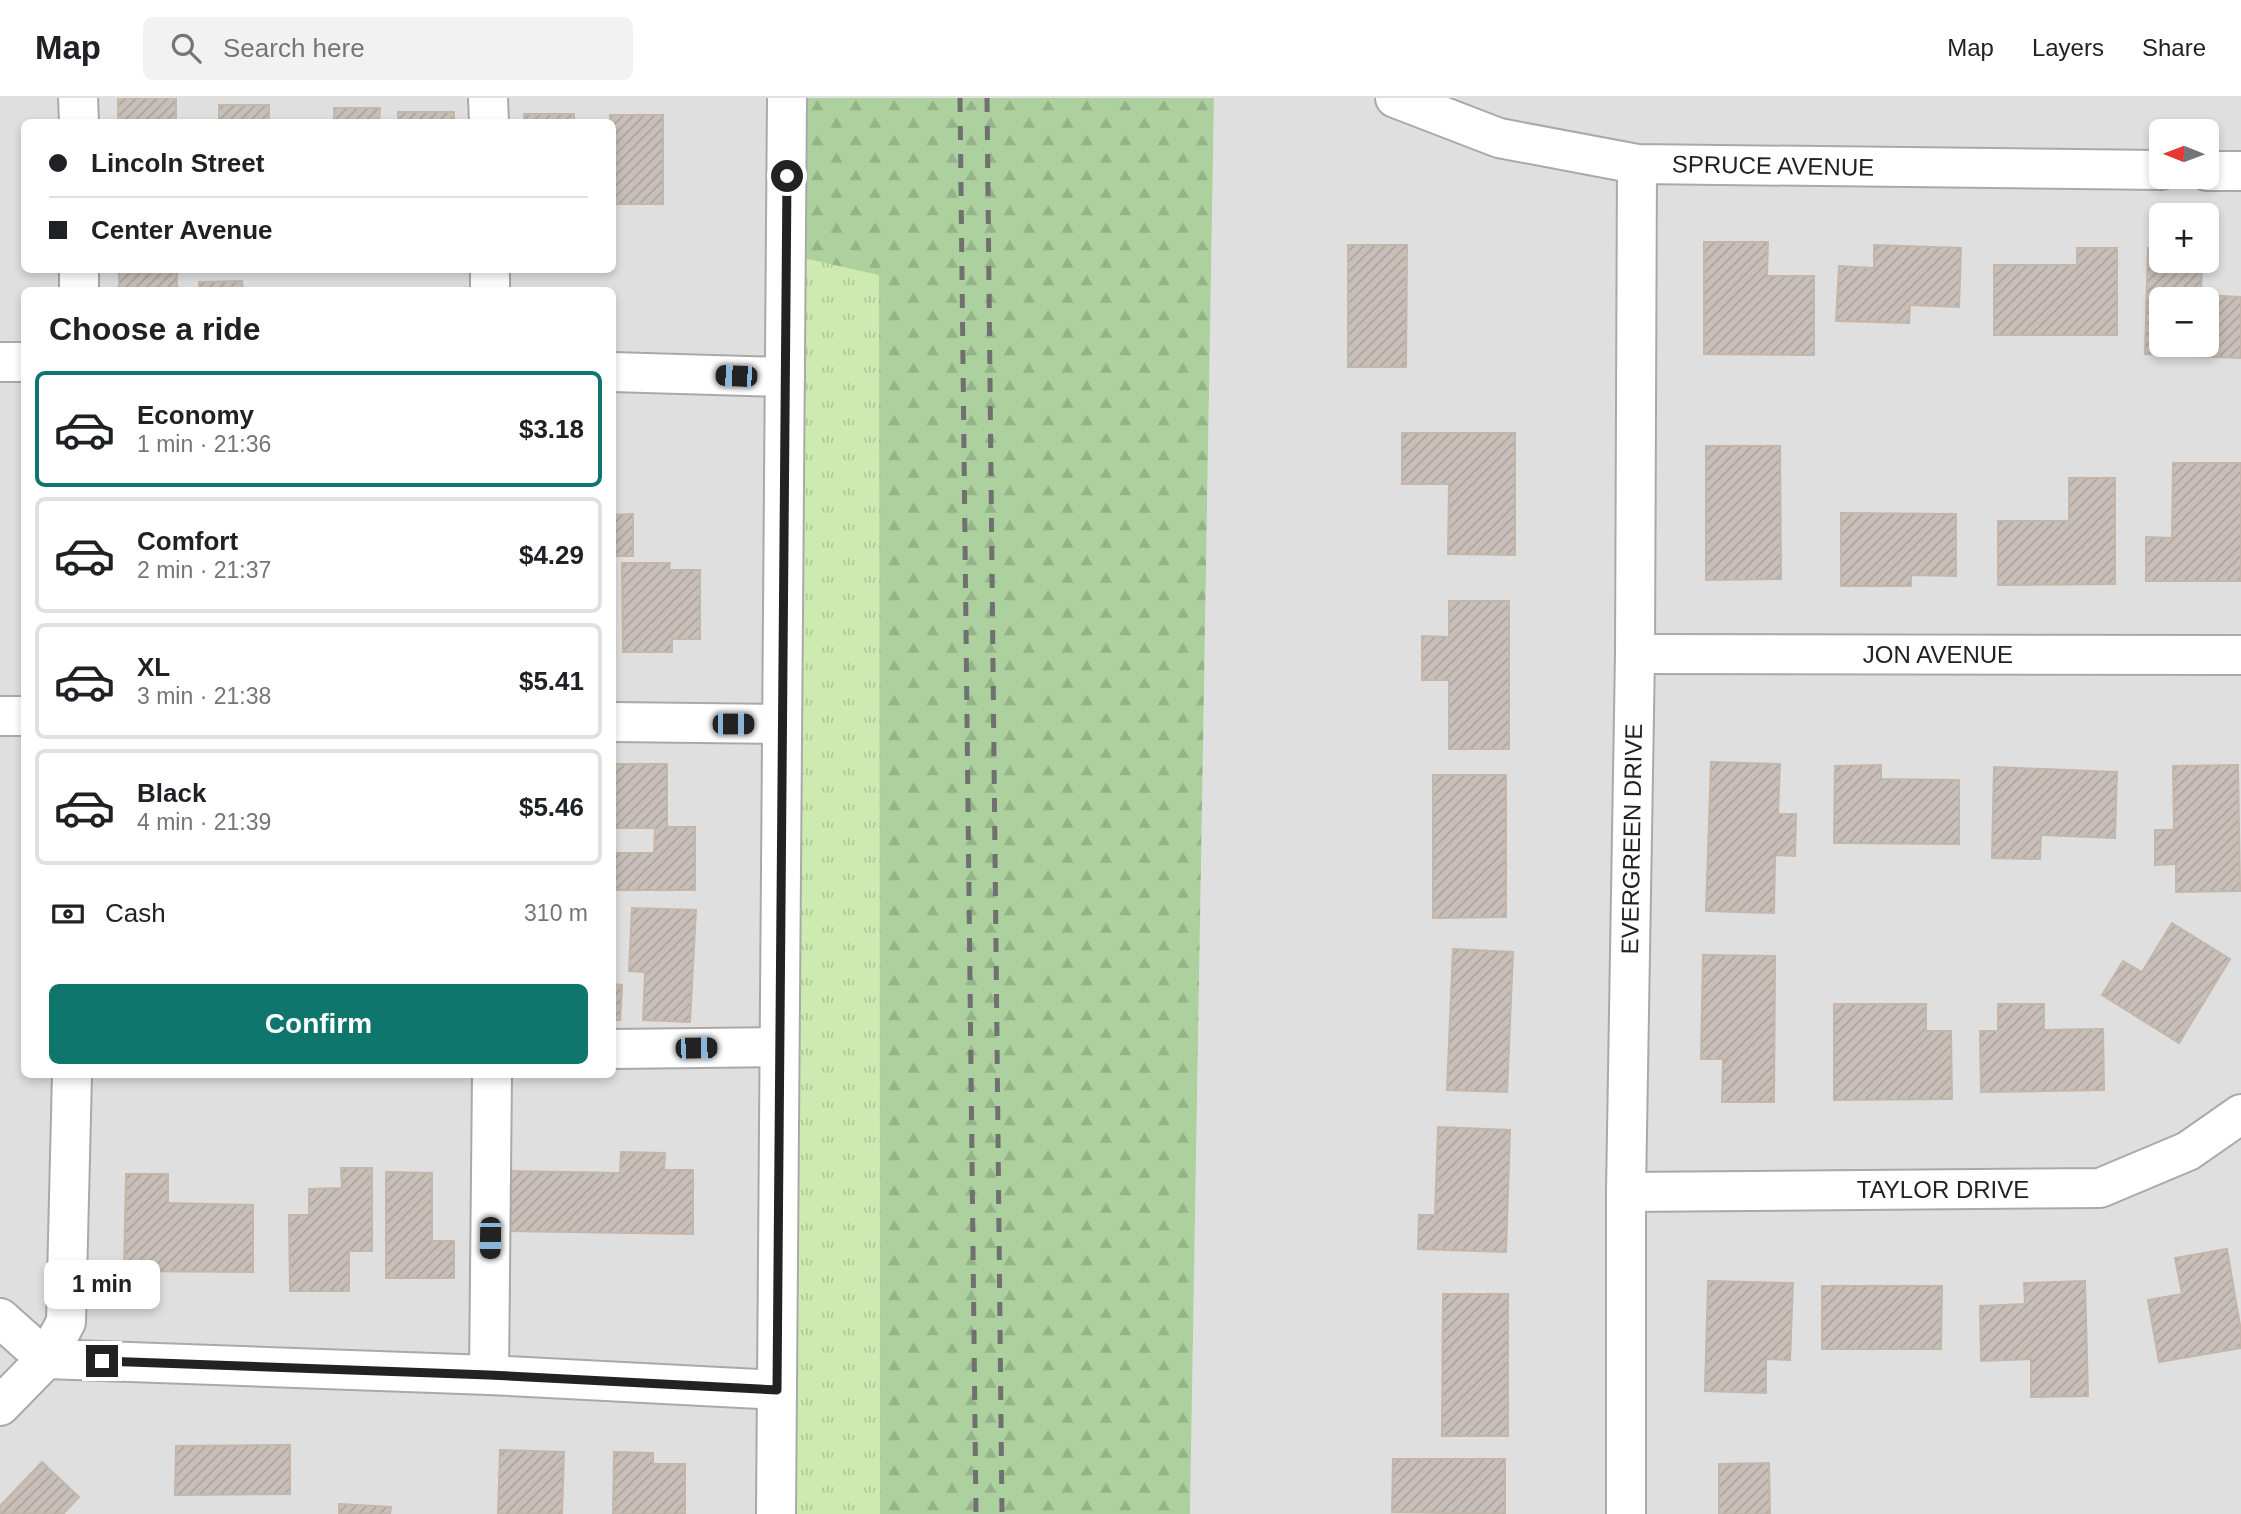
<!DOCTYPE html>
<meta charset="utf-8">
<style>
:root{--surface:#fff;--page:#f2f2f2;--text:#202124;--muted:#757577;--line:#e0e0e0;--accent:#0f766e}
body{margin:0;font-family:Helvetica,sans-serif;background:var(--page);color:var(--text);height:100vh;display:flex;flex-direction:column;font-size:26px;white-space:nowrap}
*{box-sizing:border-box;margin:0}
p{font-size:23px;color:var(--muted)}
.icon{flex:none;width:38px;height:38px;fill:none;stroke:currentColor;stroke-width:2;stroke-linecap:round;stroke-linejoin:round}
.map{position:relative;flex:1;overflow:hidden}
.panel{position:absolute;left:21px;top:189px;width:595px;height:791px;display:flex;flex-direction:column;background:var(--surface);border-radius:10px;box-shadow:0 4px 10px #0003}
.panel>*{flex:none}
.guide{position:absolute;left:21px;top:21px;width:595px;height:154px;border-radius:10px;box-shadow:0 4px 10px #0003;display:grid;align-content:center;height:154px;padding:0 28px;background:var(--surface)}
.needle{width:46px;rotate:271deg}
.tools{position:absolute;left:2149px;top:21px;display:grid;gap:14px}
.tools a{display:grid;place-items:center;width:70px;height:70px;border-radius:10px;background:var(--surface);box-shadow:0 4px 10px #0003;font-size:35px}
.end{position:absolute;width:32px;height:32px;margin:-16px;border:9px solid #222;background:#fff;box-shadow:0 0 0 4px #fff}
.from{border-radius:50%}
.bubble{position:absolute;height:49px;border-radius:10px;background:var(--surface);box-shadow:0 4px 10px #0003;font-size:23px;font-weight:700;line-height:49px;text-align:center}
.car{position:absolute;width:21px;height:42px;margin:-21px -10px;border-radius:9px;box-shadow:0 0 5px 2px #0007;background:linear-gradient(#222 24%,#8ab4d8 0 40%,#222 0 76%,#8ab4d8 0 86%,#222 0)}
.guide b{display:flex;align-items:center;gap:24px;height:66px;font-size:26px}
.guide b+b{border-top:2px solid var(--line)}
.guide i{width:18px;height:18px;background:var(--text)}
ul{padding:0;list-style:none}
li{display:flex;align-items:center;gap:21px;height:116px;margin:0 14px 10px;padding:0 14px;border:4px solid var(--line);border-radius:10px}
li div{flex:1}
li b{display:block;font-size:26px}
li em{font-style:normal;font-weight:700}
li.on{border-color:var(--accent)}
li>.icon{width:63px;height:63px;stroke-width:1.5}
h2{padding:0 28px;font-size:32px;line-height:84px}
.pay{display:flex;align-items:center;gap:18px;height:77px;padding:0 28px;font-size:26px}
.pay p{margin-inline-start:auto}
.primary-button{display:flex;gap:14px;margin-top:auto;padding:14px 28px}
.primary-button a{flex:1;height:80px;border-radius:10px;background:var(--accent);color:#fff;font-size:28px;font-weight:700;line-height:80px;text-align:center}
header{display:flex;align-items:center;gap:42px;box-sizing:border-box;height:98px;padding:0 35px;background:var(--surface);border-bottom:2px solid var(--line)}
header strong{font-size:33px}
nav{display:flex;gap:38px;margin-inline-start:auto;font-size:24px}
.search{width:490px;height:63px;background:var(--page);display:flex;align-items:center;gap:18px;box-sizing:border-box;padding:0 24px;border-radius:10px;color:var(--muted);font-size:26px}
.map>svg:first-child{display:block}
.residential{fill:#e0dfdf;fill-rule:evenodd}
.grass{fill:url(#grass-tufts)}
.forest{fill:url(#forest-firs)}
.building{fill:url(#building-hatch);stroke:#c4b6ab;stroke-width:2;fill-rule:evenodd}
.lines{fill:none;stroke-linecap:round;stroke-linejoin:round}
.minor-casing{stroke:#a9a9a9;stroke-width:42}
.minor{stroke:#fff;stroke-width:38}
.rail{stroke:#707070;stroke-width:5;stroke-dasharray:14 14;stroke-linecap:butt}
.route{stroke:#222;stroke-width:9}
.labels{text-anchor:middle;stroke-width:5;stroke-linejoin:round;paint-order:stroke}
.street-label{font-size:24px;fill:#222;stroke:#fff}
</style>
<header>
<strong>Map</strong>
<div class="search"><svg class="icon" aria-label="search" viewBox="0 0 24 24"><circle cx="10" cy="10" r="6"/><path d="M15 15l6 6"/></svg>Search here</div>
<nav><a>Map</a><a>Layers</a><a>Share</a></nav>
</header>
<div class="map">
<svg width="2241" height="1416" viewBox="0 0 2241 1416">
<defs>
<pattern id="grass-tufts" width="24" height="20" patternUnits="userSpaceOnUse" patternTransform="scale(1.75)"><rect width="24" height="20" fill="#cdebb0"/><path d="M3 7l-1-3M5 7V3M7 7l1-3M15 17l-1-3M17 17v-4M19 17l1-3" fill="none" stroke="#b0c997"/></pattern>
<pattern id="forest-firs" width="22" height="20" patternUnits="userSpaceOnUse" patternTransform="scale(1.75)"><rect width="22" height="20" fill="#add19e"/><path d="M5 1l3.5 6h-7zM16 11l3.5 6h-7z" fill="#95b388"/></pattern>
<pattern id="building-hatch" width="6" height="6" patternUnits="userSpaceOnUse" patternTransform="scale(1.75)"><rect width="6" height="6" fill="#c7bfb8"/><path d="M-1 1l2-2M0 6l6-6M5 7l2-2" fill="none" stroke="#aba49e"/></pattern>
</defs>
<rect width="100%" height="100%" fill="#f2efe9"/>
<g class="residential">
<path d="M 0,0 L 787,0 L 776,1416 L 0,1416 ZM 24,24 L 612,24 L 612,172 L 24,172 ZM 24,192 L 612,192 L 612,976 L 24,976 Z"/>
<path d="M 1214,0 L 2241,0 L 2241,1416 L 1190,1416 ZM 2161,33 L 2207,33 L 2207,79 L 2161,79 ZM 2161,117 L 2207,117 L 2207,163 L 2161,163 ZM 2161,201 L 2207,201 L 2207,247 L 2161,247 Z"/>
</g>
<polygon class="grass" points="786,156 879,176 880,1416 776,1416"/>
<polygon class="forest" points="787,0 1214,0 1190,1416 880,1416 879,177 786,156"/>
<g class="building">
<rect x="118" y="0" width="58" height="24"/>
<rect x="219" y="7" width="50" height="17"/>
<polygon points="334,10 380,10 379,24 334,24"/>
<rect x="398" y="14" width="56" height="10"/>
<rect x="524" y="16" width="50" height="8"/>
<polygon points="610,17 663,17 663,106 612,106 612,24 610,24"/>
<polygon points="1704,144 1768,144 1767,178 1814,178 1814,257 1704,256"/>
<polygon points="1348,147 1407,147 1406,269 1348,269"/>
<polygon points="1874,147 1961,150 1959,209 1910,207 1909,225 1836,223 1839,168 1874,170"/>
<polygon points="2077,150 2117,150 2117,237 1994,237 1994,167 2077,167"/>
<path d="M 2148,150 L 2161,150 L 2161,163 L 2202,163 L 2201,197 L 2241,199 L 2241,260 L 2145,256 ZM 2161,201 L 2207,201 L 2207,247 L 2161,247 Z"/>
<rect x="119" y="172" width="58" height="20"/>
<polygon points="242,183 243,192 199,192 199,184"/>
<polygon points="1402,335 1515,335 1515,457 1448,456 1449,386 1402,386"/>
<polygon points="1706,348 1780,348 1781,481 1706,482"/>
<polygon points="2173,365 2241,365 2241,483 2146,483 2146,439 2172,440"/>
<polygon points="2069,380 2115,380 2115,486 1998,487 1998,423 2069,423"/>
<polygon points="1841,415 1956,416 1956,478 1911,477 1911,488 1841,488"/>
<polygon points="633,416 633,458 612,458 612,417"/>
<polygon points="622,465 670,465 669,472 700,472 700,541 672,541 672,554 623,554"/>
<polygon points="1449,503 1509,503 1509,651 1449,651 1449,582 1422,582 1422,538 1449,539"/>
<polygon points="1711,664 1780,666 1778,716 1796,716 1795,758 1775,757 1774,815 1706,813"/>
<polygon points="612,666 667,666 667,729 695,729 695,792 615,792 615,755 654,755 655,730 612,730"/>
<polygon points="1881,667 1881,681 1959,682 1959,746 1834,745 1835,668"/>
<polygon points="2238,667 2240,793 2176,794 2176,766 2155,767 2155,732 2174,732 2173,668"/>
<polygon points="1994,669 2117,674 2115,740 2041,737 2040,761 1992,760"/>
<polygon points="1433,677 1506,677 1506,819 1433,820"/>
<polygon points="632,810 696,812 690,924 643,922 645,874 629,873"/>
<polygon points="2172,825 2230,861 2179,945 2102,897 2123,863 2142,874"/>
<polygon points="1453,851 1513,854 1507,994 1447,992"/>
<polygon points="1703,857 1775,858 1774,1004 1722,1004 1723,961 1701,961"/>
<polygon points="612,886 622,887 620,922 612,922"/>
<polygon points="1834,906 1926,906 1926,933 1951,933 1952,1001 1834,1002"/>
<polygon points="1998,906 2044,906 2044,932 2103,931 2104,992 1981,994 1980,933 1998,933"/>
<polygon points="1438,1029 1510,1032 1506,1154 1418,1151 1419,1117 1435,1117"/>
<polygon points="621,1054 665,1055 664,1072 693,1072 693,1136 509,1133 510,1073 620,1075"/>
<polygon points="341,1070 372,1070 372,1153 349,1153 349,1193 290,1193 289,1117 309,1117 309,1091 342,1090"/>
<polygon points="386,1074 432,1075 432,1143 454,1143 454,1180 386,1180"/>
<polygon points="126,1076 168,1076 168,1105 253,1107 253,1174 124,1173"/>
<polygon points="2227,1151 2241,1233 2241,1250 2159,1264 2148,1202 2182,1196 2175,1160"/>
<polygon points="1708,1183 1793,1185 1790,1262 1766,1261 1766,1295 1705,1293"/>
<polygon points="2085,1183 2088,1298 2031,1299 2031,1261 1981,1263 1980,1208 2025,1206 2024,1185"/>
<polygon points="1822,1188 1942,1188 1941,1251 1822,1251"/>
<polygon points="1443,1196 1508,1196 1508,1338 1442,1338"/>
<polygon points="290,1347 290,1396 175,1397 176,1348"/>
<polygon points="500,1352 564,1354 562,1416 498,1416"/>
<polygon points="614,1354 653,1355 653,1366 685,1366 685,1416 613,1416"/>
<polygon points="1393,1361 1505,1361 1505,1416 1392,1414"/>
<polygon points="42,1364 79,1399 63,1416 0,1416 0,1408"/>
<polygon points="1769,1365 1770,1416 1719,1416 1719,1366"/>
<polygon points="339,1406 391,1409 390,1416 339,1416"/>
</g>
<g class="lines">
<defs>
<g id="minor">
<polyline points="78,0 79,24"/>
<polyline points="488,0 489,24"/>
<polyline points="1395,0 1499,40 1637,66 2161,72"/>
<polyline points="2207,73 2241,73"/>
<polyline points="79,172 79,192"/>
<polyline points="490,172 490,192"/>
<polyline points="0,264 24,264"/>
<polyline points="612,274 785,279"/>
<polyline points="1635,556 2241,557"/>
<polyline points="0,618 24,618"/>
<polyline points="612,624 781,626"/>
<polyline points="612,951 779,949"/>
<polyline points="1626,1094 2100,1090 2188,1053 2241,1016"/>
<polyline points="0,1220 46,1261"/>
<polyline points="46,1261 489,1277 777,1292"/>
<polyline points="489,1277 492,976"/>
<polyline points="0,1308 46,1261 66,1224 72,976"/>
<polyline points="776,1416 787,0"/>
<polyline points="1626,1416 1626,1094 1635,556 1637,66"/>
</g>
</defs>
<use href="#minor" class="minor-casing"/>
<use href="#minor" class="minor"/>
<g class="rail">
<polyline points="960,0 976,1416"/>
<polyline points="987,0 1002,1416"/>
</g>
</g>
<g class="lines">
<polyline class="route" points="102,1263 489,1277 777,1292 787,78"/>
</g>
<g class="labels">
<g class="street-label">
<text transform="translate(1773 68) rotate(1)" y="8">SPRUCE AVENUE</text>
<text x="1938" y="565">JON AVENUE</text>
<text transform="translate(1632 741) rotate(-89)" y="8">EVERGREEN DRIVE</text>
<text x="1943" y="1100">TAYLOR DRIVE</text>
</g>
</g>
</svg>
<div class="tools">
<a><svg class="needle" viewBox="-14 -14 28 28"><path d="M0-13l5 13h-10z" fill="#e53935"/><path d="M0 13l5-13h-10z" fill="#757577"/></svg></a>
<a>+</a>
<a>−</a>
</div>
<i class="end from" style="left:787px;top:78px"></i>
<i class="end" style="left:102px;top:1263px"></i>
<div class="bubble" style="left:44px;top:1162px;width:116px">1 min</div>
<i class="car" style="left:736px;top:278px;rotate:272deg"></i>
<i class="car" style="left:733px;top:626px;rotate:90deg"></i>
<i class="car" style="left:696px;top:950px;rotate:89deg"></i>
<i class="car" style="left:490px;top:1140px;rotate:181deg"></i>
<div class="guide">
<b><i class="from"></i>Lincoln Street</b>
<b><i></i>Center Avenue</b>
</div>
<section class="panel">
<h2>Choose a ride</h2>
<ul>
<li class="on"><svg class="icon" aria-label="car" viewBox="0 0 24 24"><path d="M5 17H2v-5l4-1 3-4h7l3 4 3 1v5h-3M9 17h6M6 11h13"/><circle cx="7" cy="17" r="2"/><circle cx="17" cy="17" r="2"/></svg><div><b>Economy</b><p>1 min · 21:36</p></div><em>$3.18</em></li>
<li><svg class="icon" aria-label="car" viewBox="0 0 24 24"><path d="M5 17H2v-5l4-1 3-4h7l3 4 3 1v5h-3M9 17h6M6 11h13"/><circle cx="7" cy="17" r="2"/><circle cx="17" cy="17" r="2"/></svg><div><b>Comfort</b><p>2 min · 21:37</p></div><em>$4.29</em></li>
<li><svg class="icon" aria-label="car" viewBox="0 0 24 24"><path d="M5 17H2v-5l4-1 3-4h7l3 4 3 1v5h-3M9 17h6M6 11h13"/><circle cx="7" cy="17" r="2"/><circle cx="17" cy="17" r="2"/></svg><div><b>XL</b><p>3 min · 21:38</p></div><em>$5.41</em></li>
<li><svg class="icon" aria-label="car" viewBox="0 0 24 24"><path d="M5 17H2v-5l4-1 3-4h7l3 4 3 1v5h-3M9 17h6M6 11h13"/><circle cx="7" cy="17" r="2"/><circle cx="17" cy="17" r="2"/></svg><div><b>Black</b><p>4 min · 21:39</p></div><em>$5.46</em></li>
</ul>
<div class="pay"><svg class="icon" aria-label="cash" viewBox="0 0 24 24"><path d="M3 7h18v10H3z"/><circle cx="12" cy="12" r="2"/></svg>Cash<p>310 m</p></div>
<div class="primary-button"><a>Confirm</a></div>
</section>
</div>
